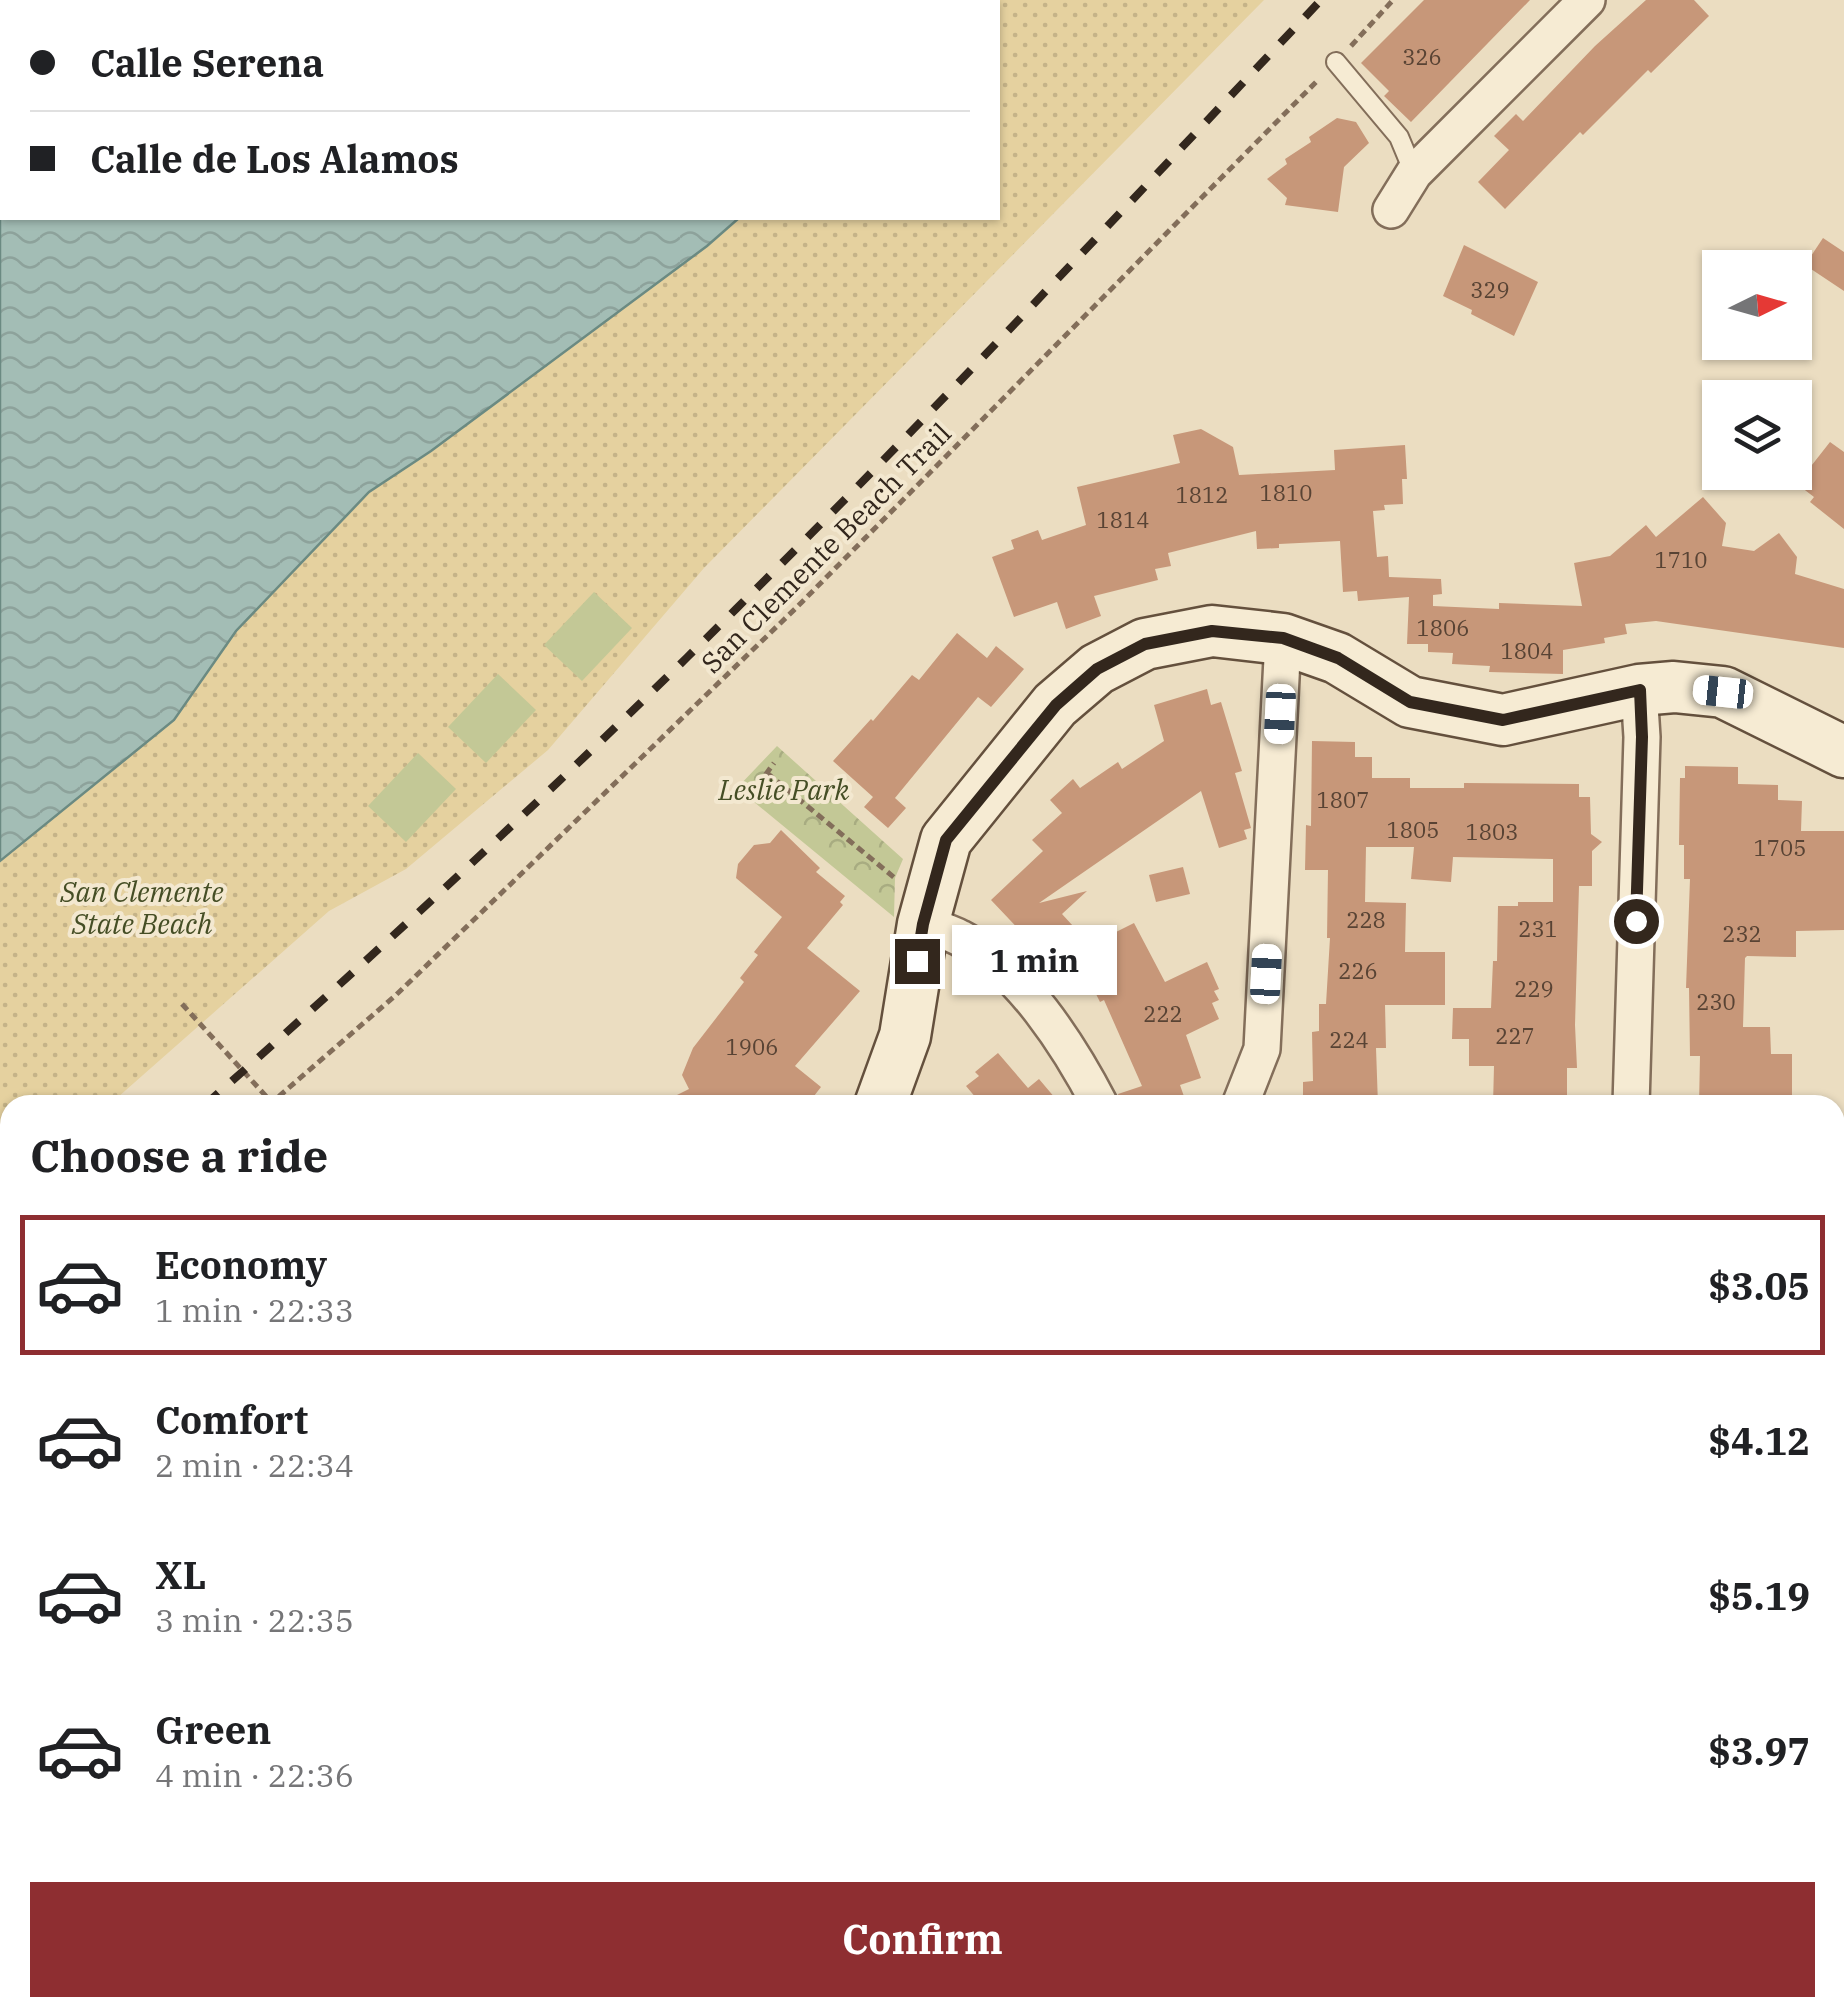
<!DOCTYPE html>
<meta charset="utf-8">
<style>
:root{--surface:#fff;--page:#f2f2f2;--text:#202124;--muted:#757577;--line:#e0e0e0;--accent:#8e2e31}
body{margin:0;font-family:"IBM Plex Serif",serif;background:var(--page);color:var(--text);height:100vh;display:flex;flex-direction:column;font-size:38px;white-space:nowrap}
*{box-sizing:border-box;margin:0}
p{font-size:32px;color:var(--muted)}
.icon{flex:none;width:55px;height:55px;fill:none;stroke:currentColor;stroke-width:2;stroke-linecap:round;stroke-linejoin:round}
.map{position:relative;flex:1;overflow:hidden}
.details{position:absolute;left:0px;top:1095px;width:1845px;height:922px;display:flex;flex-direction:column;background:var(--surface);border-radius:30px 30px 0 0;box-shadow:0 2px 8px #0004}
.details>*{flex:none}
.guide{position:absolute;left:0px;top:0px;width:1000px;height:220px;box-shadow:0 2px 8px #0004;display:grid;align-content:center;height:220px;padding:0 30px;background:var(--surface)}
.needle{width:65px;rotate:85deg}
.tools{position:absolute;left:1702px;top:250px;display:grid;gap:20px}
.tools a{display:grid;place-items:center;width:110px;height:110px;border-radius:0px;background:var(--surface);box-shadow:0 2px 8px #0004;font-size:50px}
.end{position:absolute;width:45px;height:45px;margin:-22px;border:12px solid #33271d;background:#fff;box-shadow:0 0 0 5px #fff}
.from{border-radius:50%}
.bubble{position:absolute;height:70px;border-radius:0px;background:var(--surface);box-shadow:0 2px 8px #0004;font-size:32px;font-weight:800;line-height:70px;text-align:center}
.car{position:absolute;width:30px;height:60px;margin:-30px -15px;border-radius:12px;box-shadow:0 0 8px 2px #0007;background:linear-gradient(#fff 24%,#345 0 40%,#fff 0 76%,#345 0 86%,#fff 0)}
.guide b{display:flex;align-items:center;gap:35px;height:95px;font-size:38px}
.guide b+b{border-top:2px solid var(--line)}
.guide i{width:25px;height:25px;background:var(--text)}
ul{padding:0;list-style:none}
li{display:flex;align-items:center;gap:30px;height:140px;margin:0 20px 15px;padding:0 10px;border:5px solid transparent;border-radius:0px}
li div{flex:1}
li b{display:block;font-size:38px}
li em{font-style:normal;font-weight:800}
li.active{border-color:var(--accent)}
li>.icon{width:90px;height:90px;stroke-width:1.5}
h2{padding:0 30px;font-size:45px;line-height:120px}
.action{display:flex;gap:20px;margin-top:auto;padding:20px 30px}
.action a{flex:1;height:115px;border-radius:0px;background:var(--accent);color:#fff;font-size:40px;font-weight:800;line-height:115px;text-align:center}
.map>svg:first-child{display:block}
.forest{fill:url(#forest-crowns)}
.sand{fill:url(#sand-dots)}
.garden{fill:#c3c896}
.water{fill:url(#water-waves);stroke:#6b8a82;stroke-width:2.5}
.building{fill:#c79779}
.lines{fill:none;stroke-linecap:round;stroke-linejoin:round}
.lane-casing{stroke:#836e5a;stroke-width:22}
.street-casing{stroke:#836e5a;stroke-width:40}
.secondary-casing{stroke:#64503d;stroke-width:55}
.path{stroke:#836e5a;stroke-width:5;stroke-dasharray:8 5;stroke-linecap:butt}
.lane{stroke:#f6ebd3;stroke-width:18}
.street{stroke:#f6ebd3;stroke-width:35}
.secondary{stroke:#f6ebd3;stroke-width:50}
.rail{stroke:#33271d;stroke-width:8;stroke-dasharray:18 18;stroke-linecap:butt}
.route{stroke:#33271d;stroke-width:12}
.labels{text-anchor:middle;stroke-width:8;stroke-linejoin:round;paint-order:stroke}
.number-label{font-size:22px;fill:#584334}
.street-label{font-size:28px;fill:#33271d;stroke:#f3e8d0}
.park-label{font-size:28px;font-style:italic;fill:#454e25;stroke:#f3e8d0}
</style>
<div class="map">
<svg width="1844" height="2016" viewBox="0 0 1844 2016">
<defs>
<pattern id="forest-crowns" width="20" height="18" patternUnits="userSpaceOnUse" patternTransform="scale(2.5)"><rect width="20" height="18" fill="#c3c896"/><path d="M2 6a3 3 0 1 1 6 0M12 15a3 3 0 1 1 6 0" fill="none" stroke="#a8ac81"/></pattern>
<pattern id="sand-dots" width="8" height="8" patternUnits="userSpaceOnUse" patternTransform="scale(2.5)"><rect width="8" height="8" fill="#e5d19f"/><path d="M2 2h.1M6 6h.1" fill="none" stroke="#c5b388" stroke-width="1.8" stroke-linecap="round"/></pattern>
<pattern id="water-waves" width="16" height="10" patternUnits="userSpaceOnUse" patternTransform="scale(2.5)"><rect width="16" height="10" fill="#a3bdb5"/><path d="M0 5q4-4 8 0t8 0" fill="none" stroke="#8da29b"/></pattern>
</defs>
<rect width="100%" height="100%" fill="#ebddc1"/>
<polygon class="forest" points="777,746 903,859 895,878 894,917 737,788"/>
<polygon class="sand" points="979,0 1264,0 704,568 548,750 406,869 329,911 109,1105 10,1105 10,1193 0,1202 0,861 174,720 236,631 369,492 431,451 707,246 739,218 998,218 998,2 976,2"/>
<g class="garden">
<polygon points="594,592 632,628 582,681 544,645"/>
<polygon points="498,674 536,710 486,763 448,727"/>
<polygon points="418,753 456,789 406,842 368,806"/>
</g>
<polygon class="water" points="0,0 979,0 2,2 2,218 739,218 707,246 431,451 369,492 236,631 174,720 0,861"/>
<g class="building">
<polygon points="1424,0 1530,0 1411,122 1384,96 1389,91 1361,63"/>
<polygon points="1646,0 1694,0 1709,16 1651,73 1648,70 1583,135 1580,132 1505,209 1478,182 1509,150 1494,136 1516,114 1523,121 1595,46"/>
<polygon points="1337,118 1356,122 1369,143 1344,167 1338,212 1285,205 1287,198 1267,179 1287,164 1285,159 1311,142 1309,137"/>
<polygon points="1823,238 1844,252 1844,291 1805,265"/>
<polygon points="1464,245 1538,282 1514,336 1471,314 1472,310 1443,296"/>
<polygon points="1201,429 1233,447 1239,475 1335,470 1334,450 1405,445 1407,479 1402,479 1403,504 1384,505 1385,510 1373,511 1377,557 1388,556 1389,577 1441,579 1442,594 1433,595 1433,606 1499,609 1499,603 1582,606 1574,563 1610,556 1646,525 1656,537 1703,497 1726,523 1722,546 1754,551 1779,533 1797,557 1795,574 1844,589 1844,648 1656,621 1625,624 1627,634 1604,638 1605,643 1563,650 1563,674 1489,672 1490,666 1452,664 1453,653 1428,652 1428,644 1407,644 1409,597 1358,601 1357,591 1343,592 1340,541 1279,544 1279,548 1257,549 1256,531 1168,553 1171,566 1155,569 1158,580 1094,596 1101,616 1066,629 1057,602 1014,617 992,557 1014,549 1011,540 1038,530 1042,540 1086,525 1077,487 1180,463 1173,435"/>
<polygon points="1830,442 1844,452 1844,529 1810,502 1814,497 1797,484"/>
<polygon points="957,633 987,658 996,646 1024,669 991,707 978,697 895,798 906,808 888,828 864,807 873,797 833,761 871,719 873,721 912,675 919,680"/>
<polygon points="1207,689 1211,705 1221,702 1242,771 1235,773 1251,828 1244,830 1247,839 1219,848 1201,791 1039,903 1087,891 1062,914 1073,926 1043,955 991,900 1043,851 1032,840 1062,813 1050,800 1073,779 1080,788 1118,762 1122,769 1164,741 1154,705"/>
<polygon points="1312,741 1355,742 1355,757 1372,757 1372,778 1410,778 1410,788 1464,788 1464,783 1579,784 1579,797 1590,797 1591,834 1602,842 1592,851 1592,886 1579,886 1575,1025 1577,1068 1567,1068 1567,1105 1493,1105 1494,1066 1469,1066 1469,1039 1452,1039 1453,1008 1491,1008 1493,961 1497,961 1498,906 1518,906 1518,902 1553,902 1553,859 1453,857 1451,882 1411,879 1414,847 1366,847 1365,902 1406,903 1405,952 1445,952 1445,1005 1385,1005 1386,1048 1376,1048 1378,1105 1303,1105 1303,1082 1313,1081 1312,1032 1319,1031 1319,1004 1326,1004 1330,938 1327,938 1328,870 1305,870 1306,825 1311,826"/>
<polygon points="1685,766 1738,767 1738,784 1778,785 1778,800 1802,801 1801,831 1844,831 1844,930 1796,931 1796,957 1747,956 1745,958 1743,1027 1770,1027 1771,1054 1792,1054 1792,1105 1699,1105 1700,1056 1690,1056 1689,988 1686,988 1690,879 1684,879 1684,845 1679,845 1680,778 1685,778"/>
<polygon points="781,830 820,868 816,872 845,896 840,902 843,905 807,948 860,991 795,1066 821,1087 807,1105 657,1105 689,1089 682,1075 693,1048 744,982 740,978 758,955 754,952 782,917 736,878 738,864 754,845 770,843"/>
<polygon points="1183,867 1190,894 1156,902 1149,875"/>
<polygon points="1134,923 1165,982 1207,962 1219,989 1214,991 1219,1000 1212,1003 1219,1019 1186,1035 1201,1078 1180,1085 1187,1105 1121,1105 1118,1094 1142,1086 1104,1000 1100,1002 1090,982 1105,974 1090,945"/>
<polygon points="998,1053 1028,1088 1039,1079 1061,1105 982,1105 966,1086 979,1076 975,1072"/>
</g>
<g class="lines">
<defs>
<g id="lane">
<polyline points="1336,62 1399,137 1414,173"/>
<polyline points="1835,1778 1844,1779"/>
</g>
<g id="street">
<polyline points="1391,210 1414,173 1587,0"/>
<path d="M 923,924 C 935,928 949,932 960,938 C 1020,968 1070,1047 1100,1105"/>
<polyline points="1240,1105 1262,1049 1283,639"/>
<polyline points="1631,1105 1642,737 1639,690"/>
</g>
<g id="secondary">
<polyline points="880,1105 905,1036 923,924 946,840 1055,705 1097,669 1145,644 1212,631 1283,639 1337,658 1410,702 1503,720 1639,690 1674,687 1723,692 1844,752"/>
<polyline points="1835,1916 1844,1918"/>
<polyline points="188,2008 198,2016"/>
<polyline points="481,2016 488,2008"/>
</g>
</defs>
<use href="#lane" class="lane-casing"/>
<use href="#street" class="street-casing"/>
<use href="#secondary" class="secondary-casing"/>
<g class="path">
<polyline points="1351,46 1393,0"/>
<polyline points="767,773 896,879"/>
<polyline points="758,785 774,763"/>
<polyline points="182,1004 274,1105"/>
<polyline points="269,1105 396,995 797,607 1319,79"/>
<polyline points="0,1341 10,1332"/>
</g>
<use href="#lane" class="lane"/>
<use href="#street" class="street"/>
<use href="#secondary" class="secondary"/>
<g class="rail">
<path d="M 205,1105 C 390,941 572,773 747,598 C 943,403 1131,201 1321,0"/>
<polyline points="0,1284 10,1275"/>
</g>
</g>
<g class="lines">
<polyline class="route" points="917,961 923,924 946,840 1056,705 1097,669 1145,644 1212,631 1283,638 1338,658 1410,702 1503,720 1640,690 1642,737 1636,921"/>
</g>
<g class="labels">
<g class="number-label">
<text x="1422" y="65">326</text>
<text x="1490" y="298">329</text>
<text x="1286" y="501">1810</text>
<text x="1202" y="503">1812</text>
<text x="1123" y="528">1814</text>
<text x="1681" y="568">1710</text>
<text x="1443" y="636">1806</text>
<text x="1527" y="659">1804</text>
<text x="1343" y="808">1807</text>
<text x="1413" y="838">1805</text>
<text x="1492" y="840">1803</text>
<text x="1780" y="856">1705</text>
<text x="1366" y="928">228</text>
<text x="1538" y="937">231</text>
<text x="1742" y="942">232</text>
<text x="1358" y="979">226</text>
<text x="1534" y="997">229</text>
<text x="1716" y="1010">230</text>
<text x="1163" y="1022">222</text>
<text x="1515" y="1044">227</text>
<text x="1349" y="1048">224</text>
<text x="752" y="1055">1906</text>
</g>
<g class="street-label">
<text transform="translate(826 548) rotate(-45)" y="10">San Clemente Beach Trail</text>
</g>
<g class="park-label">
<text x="784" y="800">Leslie Park</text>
<text x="142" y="902">San Clemente<tspan x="142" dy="32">State Beach</tspan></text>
</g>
</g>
</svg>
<div class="tools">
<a><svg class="needle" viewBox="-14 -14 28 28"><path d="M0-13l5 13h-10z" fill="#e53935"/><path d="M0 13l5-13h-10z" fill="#757577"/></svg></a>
<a><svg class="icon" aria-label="layers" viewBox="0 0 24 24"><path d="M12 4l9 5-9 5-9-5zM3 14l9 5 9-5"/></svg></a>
</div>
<i class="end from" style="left:1636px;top:921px"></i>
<i class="end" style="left:917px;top:961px"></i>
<div class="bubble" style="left:952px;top:925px;width:165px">1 min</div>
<i class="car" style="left:1723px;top:692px;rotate:276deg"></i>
<i class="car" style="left:1280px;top:714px;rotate:183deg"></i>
<i class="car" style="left:1266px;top:974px;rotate:3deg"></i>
<div class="guide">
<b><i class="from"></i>Calle Serena</b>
<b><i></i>Calle de Los Alamos</b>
</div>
<section class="details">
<h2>Choose a ride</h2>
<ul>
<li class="active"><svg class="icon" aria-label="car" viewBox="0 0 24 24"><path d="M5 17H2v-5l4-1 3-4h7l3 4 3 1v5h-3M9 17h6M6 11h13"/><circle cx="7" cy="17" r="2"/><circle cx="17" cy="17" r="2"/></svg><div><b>Economy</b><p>1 min · 22:33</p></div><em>$3.05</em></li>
<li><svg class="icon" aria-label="car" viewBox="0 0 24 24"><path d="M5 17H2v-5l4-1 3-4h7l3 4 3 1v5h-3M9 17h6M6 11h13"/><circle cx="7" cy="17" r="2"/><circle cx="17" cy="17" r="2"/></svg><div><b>Comfort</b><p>2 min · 22:34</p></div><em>$4.12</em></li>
<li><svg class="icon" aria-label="car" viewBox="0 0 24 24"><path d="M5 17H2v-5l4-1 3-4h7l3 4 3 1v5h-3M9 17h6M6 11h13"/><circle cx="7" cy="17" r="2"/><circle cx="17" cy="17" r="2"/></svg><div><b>XL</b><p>3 min · 22:35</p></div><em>$5.19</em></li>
<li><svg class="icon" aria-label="car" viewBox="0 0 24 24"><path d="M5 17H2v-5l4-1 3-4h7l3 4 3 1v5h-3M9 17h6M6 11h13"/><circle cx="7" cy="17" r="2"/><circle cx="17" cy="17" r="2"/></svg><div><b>Green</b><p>4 min · 22:36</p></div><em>$3.97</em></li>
</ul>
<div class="action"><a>Confirm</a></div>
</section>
</div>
